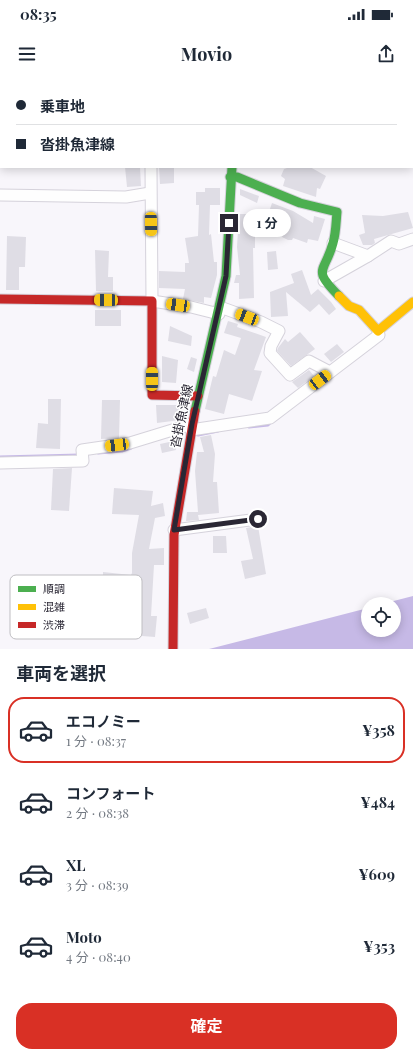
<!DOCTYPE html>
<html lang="ja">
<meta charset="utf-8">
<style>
:root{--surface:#fff;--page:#f2f2f3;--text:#1f2937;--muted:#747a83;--line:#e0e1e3;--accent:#d93025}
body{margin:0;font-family:"Playfair Display","Noto Sans JP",serif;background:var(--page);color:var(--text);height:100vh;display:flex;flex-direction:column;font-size:15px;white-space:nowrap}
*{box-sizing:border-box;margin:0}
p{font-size:13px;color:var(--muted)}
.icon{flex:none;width:22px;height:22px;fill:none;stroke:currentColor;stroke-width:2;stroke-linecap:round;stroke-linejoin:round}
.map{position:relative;height:569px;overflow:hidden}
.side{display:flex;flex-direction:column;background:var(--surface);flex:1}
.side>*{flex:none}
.hud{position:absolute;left:0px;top:0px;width:413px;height:88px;box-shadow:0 2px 10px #0003;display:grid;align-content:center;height:88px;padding:0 16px;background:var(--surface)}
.buttons{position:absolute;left:361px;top:517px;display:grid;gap:8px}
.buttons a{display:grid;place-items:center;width:40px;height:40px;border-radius:50%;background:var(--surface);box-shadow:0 2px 10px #0003;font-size:20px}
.end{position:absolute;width:18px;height:18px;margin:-9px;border:5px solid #2a2734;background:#fff;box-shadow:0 0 0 2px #fff}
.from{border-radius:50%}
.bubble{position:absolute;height:28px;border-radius:14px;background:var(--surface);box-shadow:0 2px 10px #0003;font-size:13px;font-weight:700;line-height:28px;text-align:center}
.car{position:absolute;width:12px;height:24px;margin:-12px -6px;border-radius:5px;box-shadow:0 0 3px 1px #0007;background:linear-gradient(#f5c518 24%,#345 0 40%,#f5c518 0 76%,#345 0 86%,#f5c518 0)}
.hud b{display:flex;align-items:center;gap:14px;height:38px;font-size:15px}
.hud b+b{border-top:1px solid var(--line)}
.hud i{width:10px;height:10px;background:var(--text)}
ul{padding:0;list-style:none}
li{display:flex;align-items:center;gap:12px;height:66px;margin:0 8px 6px;padding:0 8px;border:2px solid transparent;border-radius:16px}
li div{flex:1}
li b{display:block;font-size:15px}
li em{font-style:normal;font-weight:700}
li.selected{border-color:var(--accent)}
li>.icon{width:36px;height:36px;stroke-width:1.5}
h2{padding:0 16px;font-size:18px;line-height:48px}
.cta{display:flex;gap:8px;margin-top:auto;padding:8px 16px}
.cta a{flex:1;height:46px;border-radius:16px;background:var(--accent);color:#fff;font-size:16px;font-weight:700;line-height:46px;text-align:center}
.status{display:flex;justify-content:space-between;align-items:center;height:28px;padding:0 20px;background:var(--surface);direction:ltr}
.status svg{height:11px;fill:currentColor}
header{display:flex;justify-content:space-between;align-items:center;height:52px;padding:0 16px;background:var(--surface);font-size:18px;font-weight:700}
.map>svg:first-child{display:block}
.water{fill:#c6b9e6}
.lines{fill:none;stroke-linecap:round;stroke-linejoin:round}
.stream{stroke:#c6b9e6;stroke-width:3}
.building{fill:#dfdde5}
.street-casing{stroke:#d5d2db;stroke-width:13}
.fast-casing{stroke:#d5d2db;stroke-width:11}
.slow-casing{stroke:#d5d2db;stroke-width:11}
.jam-casing{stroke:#d5d2db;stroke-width:11}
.street{stroke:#fefefe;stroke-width:11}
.fast{stroke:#4caf50;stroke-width:9}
.slow{stroke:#ffc107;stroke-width:9}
.jam{stroke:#c62828;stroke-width:9}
.route{stroke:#2a2734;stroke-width:5}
.labels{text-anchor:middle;stroke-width:3;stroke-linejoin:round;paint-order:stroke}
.street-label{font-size:13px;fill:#2a2734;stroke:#fff}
.key{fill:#fff;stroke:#bfbec2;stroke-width:1}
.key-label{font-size:11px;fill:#2a2734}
</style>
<div class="status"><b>08:35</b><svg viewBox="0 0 49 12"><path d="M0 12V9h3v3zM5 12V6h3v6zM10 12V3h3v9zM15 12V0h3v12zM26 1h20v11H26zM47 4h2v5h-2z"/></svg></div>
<header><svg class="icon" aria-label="menu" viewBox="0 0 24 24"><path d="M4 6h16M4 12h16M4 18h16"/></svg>Movio<svg class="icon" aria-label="share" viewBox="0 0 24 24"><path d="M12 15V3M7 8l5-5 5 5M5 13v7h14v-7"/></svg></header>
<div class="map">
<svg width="413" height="569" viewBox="0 0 413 569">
<rect width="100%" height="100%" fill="#f8f6fb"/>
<polygon class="water" points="413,516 413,569 209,569 368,528 368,550 394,550 394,524 382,524"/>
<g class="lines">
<g class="stream">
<polyline points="249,347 268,345 272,341"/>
<polyline points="198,355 218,351"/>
<polyline points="98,373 122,371 131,368"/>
<polyline points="0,377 80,375"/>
</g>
</g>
<g class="building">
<polygon points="125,87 140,87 141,106 127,107"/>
<polygon points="159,87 174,87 174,103 160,104"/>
<polygon points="290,87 310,87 326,96 320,109 317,108 316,117 283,106 285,99 281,96 284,89"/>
<polygon points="205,108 220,108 220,125 210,125 209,155 211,154 214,182 217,182 217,195 211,218 204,217 204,223 183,219 185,209 159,208 159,191 185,192 185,183 189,183 185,158 198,156 199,125 196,125 196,112 205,112"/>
<polygon points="240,109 259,116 257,123 240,115"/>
<polygon points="272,123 293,131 313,143 314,136 325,139 318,161 308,159 307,163 293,158 292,160 288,160 282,157 287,146 260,134 280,134 270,129"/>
<polygon points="408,132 413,148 374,159 375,163 372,165 363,165 359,155 365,153 362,135 383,136"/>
<polygon points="239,134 255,134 255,168 253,168 254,218 239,219 239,203 234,203 236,195 240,195 237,167"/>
<polygon points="7,156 26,157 25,187 19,187 19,210 6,210"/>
<polygon points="95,170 109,171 108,197 113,197 113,211 96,211"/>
<polygon points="276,171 278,189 268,190 267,172"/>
<polygon points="302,190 311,215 318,209 331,222 336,229 329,235 319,224 310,232 286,212 288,236 271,237 270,212 294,203 291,194"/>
<rect x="95" y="230" width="26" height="16"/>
<polygon points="228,241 238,244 237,247 266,257 254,290 262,291 252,321 229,314 224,334 205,329 213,296 216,297 224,270 235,275 241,258 224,253"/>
<polygon points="170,246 192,256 191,266 168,261"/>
<polygon points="300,252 315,269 291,286 277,271 278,268 285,259 288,262"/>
<polygon points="337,264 344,272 331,282 324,274"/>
<polygon points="162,276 178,280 176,303 162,302"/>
<polygon points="191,277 197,279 194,292 187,289"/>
<polygon points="309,290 314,296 298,308 292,302"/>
<polygon points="48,319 61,319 60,369 36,368 38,343 48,344"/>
<polygon points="102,320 120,320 119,358 101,359"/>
<polygon points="156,325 179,325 180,340 157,343"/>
<polygon points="211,355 215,374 213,402 217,402 219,433 198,435 199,440 186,441 187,432 198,432 195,391 197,372 204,372 200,357"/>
<polygon points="174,361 176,370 162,373 160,364"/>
<polygon points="72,388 69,431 51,430 53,389"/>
<polygon points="114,408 153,411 151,426 163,423 165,436 155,438 149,469 164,468 164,485 154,485 151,536 157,536 155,557 129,555 132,524 129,524 130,504 103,501 103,492 131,495 132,493 132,473 139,435 112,434"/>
<polygon points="258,446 266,494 245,499 241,481 253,479 246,448"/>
<polygon points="213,456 226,456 227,473 213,473"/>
<polygon points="206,528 209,538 190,544 187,533"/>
</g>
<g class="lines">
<defs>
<g id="street">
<polyline points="153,1 153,0"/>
<polyline points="151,87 152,221 191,227 219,234"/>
<polyline points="0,115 126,117 150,113"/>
<polyline points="333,163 368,176 391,161 399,164 413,159"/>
<polyline points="324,201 368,176"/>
<polyline points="220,227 261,242 279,251 271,266 270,273 290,295 309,281 330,292"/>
<polyline points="191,350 270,338 379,255 378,251"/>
<polyline points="0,383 83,381 82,370 130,363 192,344"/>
<polyline points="174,450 258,439"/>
</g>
<g id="fast">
<polyline points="279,0 279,1"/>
<path d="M 230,97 L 237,97 L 300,123 L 337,132 C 336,142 336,153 333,163 C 325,193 311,188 339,216"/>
<polyline points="195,331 226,196 232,87"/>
</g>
<polyline id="slow" points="339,216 349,226 359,230 378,251 413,222"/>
<g id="jam">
<polyline points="0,219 152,221 152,315 198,316"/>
<polyline points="173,569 174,455 195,331"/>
</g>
</defs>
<use href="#street" class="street-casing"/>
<use href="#fast" class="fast-casing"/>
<use href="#slow" class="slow-casing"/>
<use href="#jam" class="jam-casing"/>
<use href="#street" class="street"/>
<use href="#fast" class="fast"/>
<use href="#slow" class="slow"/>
<use href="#jam" class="jam"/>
</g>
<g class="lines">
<polyline class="route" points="229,143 226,196 192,344 174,450 258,439"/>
</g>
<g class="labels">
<g class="street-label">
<text transform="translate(181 336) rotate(-78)" y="5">沓掛魚津線</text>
</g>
</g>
<rect x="10" y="495" width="132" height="64" rx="6" class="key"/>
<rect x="18" y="506" width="18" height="6" fill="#4caf50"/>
<rect x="18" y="524" width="18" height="6" fill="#ffc107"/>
<rect x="18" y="542" width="18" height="6" fill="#c62828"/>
<g class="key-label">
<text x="43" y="513">順調</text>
<text x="43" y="531">混雑</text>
<text x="43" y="549">渋滞</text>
</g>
</svg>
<div class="buttons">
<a><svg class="icon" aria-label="locate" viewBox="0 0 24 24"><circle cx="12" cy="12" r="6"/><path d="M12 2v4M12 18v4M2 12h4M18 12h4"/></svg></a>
</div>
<i class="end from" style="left:258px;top:439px"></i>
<i class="end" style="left:229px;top:143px"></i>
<div class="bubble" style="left:243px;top:129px;width:48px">1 分</div>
<i class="car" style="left:151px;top:144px;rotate:179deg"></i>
<i class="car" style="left:106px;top:220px;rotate:271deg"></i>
<i class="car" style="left:178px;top:225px;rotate:278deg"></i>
<i class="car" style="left:247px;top:237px;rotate:291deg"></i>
<i class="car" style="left:152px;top:299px;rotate:0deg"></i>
<i class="car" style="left:320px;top:300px;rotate:53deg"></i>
<i class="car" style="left:117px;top:365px;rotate:263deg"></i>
<div class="hud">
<b><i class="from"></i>乗車地</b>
<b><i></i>沓掛魚津線</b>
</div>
</div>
<section class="side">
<h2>車両を選択</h2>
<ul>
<li class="selected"><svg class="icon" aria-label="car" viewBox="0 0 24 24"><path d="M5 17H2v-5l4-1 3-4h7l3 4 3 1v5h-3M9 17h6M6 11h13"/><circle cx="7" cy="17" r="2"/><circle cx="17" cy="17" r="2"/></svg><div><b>エコノミー</b><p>1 分 · 08:37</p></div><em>¥358</em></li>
<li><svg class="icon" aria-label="car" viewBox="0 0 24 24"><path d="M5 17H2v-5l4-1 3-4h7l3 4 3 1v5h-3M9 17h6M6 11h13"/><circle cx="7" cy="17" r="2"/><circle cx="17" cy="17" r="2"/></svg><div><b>コンフォート</b><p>2 分 · 08:38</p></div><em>¥484</em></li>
<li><svg class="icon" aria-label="car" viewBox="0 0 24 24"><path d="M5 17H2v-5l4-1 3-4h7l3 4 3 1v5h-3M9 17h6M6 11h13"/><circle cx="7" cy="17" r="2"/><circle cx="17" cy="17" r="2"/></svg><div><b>XL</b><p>3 分 · 08:39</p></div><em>¥609</em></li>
<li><svg class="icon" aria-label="car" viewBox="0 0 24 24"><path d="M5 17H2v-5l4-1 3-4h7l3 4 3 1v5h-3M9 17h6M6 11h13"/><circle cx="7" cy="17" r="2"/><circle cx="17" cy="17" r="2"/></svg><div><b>Moto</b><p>4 分 · 08:40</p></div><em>¥353</em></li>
</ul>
<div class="cta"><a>確定</a></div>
</section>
